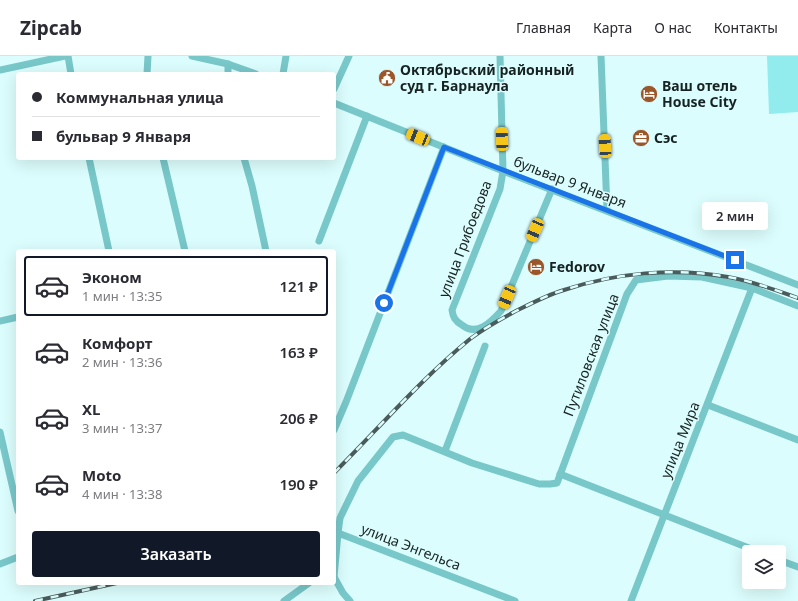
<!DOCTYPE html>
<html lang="ru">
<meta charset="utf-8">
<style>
:root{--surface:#fff;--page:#f7f7f7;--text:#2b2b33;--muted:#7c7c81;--line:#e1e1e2;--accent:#111827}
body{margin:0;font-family:"Noto Sans",sans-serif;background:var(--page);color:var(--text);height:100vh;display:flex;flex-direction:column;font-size:15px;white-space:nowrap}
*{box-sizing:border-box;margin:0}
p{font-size:13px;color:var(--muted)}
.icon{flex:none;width:22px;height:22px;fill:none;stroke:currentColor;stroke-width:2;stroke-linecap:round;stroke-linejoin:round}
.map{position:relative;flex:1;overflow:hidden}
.drawer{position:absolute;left:16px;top:193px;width:320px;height:336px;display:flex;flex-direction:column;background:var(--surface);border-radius:4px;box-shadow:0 4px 16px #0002}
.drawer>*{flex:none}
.top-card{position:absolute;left:16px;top:16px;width:320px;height:88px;border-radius:4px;box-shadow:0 4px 16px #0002;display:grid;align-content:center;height:88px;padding:0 16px;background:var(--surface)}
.controls{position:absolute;left:742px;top:489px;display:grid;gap:8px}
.controls a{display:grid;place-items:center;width:44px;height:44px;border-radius:4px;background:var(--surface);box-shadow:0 4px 16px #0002;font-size:20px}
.end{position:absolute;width:18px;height:18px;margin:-9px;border:5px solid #1a73e8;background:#fff;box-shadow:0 0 0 2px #fff}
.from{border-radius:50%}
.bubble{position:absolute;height:28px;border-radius:4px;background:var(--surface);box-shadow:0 4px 16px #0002;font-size:13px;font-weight:600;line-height:28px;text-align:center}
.car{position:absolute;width:12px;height:24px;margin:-12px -6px;border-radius:5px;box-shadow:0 0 3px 1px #0007;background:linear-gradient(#f5c518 24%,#345 0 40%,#f5c518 0 76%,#345 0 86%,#f5c518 0)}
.top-card b{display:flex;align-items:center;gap:14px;height:38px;font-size:15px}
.top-card b+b{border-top:1px solid var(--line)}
.top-card i{width:10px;height:10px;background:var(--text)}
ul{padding:7px 0 0;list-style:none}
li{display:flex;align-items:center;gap:12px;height:60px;margin:0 8px 6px;padding:0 8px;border:2px solid transparent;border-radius:4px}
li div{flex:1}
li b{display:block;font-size:15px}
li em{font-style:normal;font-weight:600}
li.on{border-color:var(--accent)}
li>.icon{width:36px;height:36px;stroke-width:1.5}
.primary-button{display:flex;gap:8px;margin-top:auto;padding:8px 16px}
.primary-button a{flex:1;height:46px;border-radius:4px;background:var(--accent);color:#fff;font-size:16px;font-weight:600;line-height:46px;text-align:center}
header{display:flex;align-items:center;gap:24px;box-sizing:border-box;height:56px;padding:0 20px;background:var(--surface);border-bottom:1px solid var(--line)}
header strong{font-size:19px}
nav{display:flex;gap:22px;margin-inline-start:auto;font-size:14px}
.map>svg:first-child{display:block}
.green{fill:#92ebed}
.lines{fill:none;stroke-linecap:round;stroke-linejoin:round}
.minor{stroke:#78c7c9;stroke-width:7}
.rail-casing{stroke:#4a5b5b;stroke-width:4}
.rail{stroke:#dcfdfd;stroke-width:2.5;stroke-dasharray:8;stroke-linecap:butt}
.route{stroke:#1a73e8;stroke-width:5}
.labels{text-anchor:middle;stroke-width:3;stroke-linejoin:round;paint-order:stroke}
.poi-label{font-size:14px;font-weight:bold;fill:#172323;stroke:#dcfdfd;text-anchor:start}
.street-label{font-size:14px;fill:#172323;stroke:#dcfdfd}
</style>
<header>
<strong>Zipcab</strong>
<nav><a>Главная</a><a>Карта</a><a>О нас</a><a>Контакты</a></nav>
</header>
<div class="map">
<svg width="798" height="545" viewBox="0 0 798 545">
<rect width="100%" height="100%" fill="#dcfdfd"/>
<polygon class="green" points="767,0 798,0 798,56 769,58"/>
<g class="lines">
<g class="minor">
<polyline points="68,0 71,18"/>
<polyline points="192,0 228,8 256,18"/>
<path d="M 500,0 L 503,115 L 500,133 L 452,254 C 453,261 455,265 462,269 C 477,281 491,266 501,255 L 552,133"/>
<polyline points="601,0 607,154"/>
<polyline points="228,8 228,18"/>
<polyline points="0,14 65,0"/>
<polyline points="147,18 148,0"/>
<polyline points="283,18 286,0"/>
<polyline points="334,33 349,0"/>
<polyline points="334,47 503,115 798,229"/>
<polyline points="89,102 109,195"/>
<polyline points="163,102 185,195"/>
<polyline points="244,102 252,130 266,195"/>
<polyline points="319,185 367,60"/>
<polyline points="0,265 18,261"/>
<polyline points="708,349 798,384"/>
<polyline points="334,374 346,346 444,91"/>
<polyline points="0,376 18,455"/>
<polyline points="445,395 485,290"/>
<polyline points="560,418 759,496"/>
<polyline points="338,477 340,462 358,425 393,381 403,379 472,407 539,428 550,428 557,427 627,238 636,224 668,220 702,221 752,232 798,250"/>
<polyline points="779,504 798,511"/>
<polyline points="0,508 18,501"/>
<polyline points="334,521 338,477 515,545"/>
<polyline points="334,521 343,537 350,545"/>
<polyline points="284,545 309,527"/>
<polyline points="631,545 752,232"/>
</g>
<defs>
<g id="rail">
<path d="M 334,417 C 379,372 421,323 470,283 C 483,273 499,264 514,256 C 530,248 547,239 564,234 C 615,217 675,211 728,221 C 752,225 775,234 798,242"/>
<polyline points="35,545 117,527"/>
</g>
</defs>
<use href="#rail" class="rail-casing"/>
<use href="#rail" class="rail"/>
</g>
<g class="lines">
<polyline class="route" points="384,247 444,91 735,204"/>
</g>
<defs>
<symbol id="civic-disc" viewBox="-11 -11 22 22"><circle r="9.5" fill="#9b5729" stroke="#dcfdfd"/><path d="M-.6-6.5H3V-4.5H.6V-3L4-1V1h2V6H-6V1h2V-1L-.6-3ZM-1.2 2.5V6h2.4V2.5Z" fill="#fff"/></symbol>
<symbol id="hotel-disc" viewBox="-11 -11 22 22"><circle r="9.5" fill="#9b5729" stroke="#dcfdfd"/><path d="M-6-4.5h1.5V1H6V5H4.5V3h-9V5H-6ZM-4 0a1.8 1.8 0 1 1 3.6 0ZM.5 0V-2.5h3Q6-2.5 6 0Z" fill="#fff"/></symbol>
<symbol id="office-disc" viewBox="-11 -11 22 22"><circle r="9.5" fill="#9b5729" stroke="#dcfdfd"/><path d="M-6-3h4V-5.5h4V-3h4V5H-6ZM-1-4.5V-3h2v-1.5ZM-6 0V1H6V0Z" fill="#fff"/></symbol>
</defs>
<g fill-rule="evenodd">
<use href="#civic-disc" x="377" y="12" width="20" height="20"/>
<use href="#hotel-disc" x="639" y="28" width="20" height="20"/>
<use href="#office-disc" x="631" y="72" width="20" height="20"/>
<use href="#hotel-disc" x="526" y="201" width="20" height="20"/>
</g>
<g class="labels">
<g class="poi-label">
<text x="400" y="19">Октябрьский районный<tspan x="400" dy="16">суд г. Барнаула</tspan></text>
<text x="662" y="35">Ваш отель<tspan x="662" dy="16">House City</tspan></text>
<text x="654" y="87">Сэс</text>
<text x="549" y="216">Fedorov</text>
</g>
<g class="street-label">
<text transform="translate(570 126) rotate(21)" y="5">бульвар 9 Января</text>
<text transform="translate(465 183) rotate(-69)" y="5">улица Грибоедова</text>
<text transform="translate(591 299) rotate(-69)" y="5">Путиловская улица</text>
<text transform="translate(680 384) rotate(-68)" y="5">улица Мира</text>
<text transform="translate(411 491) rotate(21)" y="5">улица Энгельса</text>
</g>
</g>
</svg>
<div class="controls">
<a><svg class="icon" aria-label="layers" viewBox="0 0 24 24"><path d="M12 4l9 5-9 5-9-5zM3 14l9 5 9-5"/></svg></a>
</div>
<i class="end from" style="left:384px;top:247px"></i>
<i class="end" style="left:735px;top:204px"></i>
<div class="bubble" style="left:702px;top:146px;width:66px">2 мин</div>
<i class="car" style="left:418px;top:81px;rotate:292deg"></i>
<i class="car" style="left:502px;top:83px;rotate:358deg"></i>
<i class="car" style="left:605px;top:90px;rotate:357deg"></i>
<i class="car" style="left:535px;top:174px;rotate:203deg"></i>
<i class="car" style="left:507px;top:241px;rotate:203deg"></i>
<div class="top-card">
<b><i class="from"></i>Коммунальная улица</b>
<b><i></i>бульвар 9 Января</b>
</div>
<section class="drawer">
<ul>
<li class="on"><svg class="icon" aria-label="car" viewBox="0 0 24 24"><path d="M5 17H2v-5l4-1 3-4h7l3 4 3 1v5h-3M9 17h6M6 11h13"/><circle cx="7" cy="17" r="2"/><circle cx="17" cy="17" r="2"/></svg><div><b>Эконом</b><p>1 мин · 13:35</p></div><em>121 ₽</em></li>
<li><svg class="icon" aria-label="car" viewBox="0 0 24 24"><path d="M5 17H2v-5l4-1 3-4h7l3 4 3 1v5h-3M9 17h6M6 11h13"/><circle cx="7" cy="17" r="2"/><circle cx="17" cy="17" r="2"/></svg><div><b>Комфорт</b><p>2 мин · 13:36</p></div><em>163 ₽</em></li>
<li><svg class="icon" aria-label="car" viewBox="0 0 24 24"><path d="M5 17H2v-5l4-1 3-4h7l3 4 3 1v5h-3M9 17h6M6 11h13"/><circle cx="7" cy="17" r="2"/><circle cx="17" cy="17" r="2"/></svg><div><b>XL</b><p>3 мин · 13:37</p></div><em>206 ₽</em></li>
<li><svg class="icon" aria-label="car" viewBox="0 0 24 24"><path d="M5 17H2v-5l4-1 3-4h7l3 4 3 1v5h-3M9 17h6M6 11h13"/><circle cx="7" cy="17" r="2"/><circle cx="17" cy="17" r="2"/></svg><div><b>Moto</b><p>4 мин · 13:38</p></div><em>190 ₽</em></li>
</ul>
<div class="primary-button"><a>Заказать</a></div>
</section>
</div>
